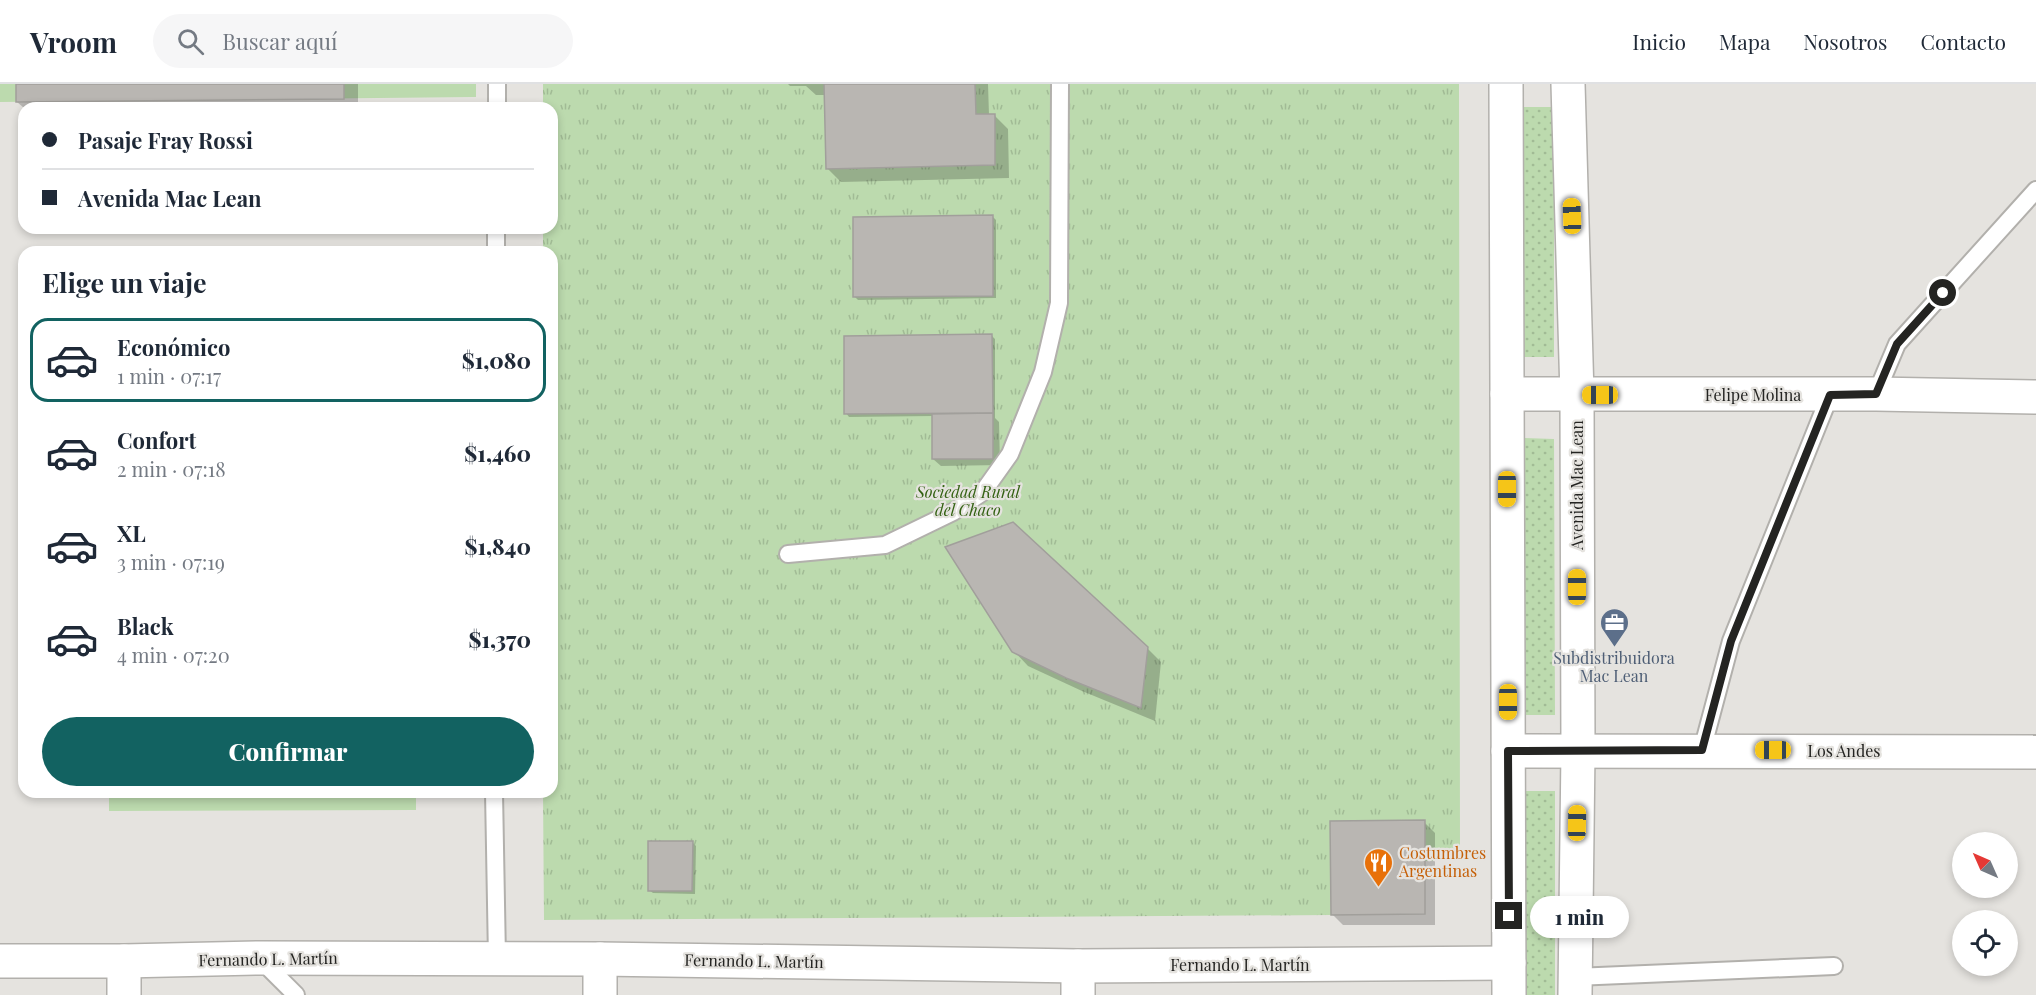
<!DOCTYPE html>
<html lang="es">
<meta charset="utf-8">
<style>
:root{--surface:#fff;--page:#f6f6f7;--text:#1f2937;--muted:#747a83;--line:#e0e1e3;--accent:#126261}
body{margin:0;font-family:"Playfair Display",serif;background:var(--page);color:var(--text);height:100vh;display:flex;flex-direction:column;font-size:22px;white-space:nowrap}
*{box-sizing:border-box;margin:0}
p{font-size:20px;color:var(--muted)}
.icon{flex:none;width:33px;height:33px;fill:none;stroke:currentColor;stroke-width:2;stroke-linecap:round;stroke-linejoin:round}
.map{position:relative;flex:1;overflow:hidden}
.drawer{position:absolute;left:18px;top:162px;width:540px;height:552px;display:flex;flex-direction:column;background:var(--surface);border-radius:18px;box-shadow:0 3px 9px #0003}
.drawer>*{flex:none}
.banner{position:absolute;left:18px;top:18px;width:540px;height:132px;border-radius:18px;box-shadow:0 3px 9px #0003;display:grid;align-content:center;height:132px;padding:0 24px;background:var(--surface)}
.needle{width:39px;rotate:315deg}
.fabs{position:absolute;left:1952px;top:748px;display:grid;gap:12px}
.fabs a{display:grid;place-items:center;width:66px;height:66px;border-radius:50%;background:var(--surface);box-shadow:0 3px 9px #0003;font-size:30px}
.end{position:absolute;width:27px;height:27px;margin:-14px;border:8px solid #242422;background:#fff;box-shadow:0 0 0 3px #fff}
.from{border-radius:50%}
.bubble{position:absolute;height:42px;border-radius:21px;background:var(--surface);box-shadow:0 3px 9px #0003;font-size:20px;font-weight:800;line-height:42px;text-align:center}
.car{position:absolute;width:18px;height:36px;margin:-18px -9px;border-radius:8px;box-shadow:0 0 4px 2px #0007;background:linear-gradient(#f5c518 24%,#345 0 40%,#f5c518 0 76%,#345 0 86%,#f5c518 0)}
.banner b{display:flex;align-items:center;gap:21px;height:57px;font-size:22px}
.banner b+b{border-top:2px solid var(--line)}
.banner i{width:15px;height:15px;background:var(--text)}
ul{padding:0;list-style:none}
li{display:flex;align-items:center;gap:18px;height:84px;margin:0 12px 9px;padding:0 12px;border:3px solid transparent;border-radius:18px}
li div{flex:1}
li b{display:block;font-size:22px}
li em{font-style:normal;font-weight:800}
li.active{border-color:var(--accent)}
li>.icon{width:54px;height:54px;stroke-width:1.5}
h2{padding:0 24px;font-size:27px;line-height:72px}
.primary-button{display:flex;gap:12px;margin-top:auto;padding:12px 24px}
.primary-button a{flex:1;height:69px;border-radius:36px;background:var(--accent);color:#fff;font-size:24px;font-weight:800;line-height:69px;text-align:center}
header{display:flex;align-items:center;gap:36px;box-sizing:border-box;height:84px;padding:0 30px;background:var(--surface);border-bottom:2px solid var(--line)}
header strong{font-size:28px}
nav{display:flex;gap:33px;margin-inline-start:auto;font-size:21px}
.search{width:420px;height:54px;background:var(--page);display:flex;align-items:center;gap:15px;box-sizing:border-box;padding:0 21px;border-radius:33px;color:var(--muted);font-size:22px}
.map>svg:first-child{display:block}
.grass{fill:url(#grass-dots)}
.park{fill:url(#park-tufts)}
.garden{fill:#bcdaae}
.shadow{fill:#0003}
.building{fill:#b9b6b2;stroke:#a19f9b;stroke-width:1.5}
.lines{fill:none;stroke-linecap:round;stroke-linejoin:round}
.service-casing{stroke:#b2b0ac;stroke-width:20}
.minor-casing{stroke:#b2b0ac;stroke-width:36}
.secondary-casing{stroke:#b2b0ac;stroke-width:36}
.service{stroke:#fff;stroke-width:16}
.minor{stroke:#fff;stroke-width:33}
.secondary{stroke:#fff;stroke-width:33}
.route{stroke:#242422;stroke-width:8}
.labels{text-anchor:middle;stroke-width:4.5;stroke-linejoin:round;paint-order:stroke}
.street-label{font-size:16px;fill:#242422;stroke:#e5e3df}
.park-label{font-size:16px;font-style:italic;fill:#336112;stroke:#e5e3df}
.service-label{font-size:16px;fill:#4e5e75;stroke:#e5e3df}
.food-label{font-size:16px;fill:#c56008;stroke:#e5e3df;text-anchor:start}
</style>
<header>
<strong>Vroom</strong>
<div class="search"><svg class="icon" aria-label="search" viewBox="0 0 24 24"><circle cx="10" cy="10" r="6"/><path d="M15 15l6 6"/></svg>Buscar aquí</div>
<nav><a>Inicio</a><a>Mapa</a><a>Nosotros</a><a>Contacto</a></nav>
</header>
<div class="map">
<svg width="2036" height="911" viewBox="0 0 2036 911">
<defs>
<pattern id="grass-dots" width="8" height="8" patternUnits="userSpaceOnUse" patternTransform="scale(1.5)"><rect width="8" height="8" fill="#bcdaae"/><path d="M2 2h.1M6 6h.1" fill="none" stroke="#a1bb95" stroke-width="1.8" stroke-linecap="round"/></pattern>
<pattern id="park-tufts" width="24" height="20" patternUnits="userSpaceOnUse" patternTransform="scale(1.5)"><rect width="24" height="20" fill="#bcdaae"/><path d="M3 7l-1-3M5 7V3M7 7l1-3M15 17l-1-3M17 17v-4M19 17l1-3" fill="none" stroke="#a1bb95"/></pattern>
</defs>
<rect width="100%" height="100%" fill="#e5e3df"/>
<g class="grass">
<polygon points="1521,23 1554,23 1554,273 1522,273"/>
<polygon points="1522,354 1554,355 1555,631 1524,631"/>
<polygon points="1524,707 1555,707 1555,911 1525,911"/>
</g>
<polygon class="park" points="543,0 1459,0 1460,777 1425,777 1330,738 1331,831 544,836 543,708 552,708 552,168 543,168 543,144 552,144 552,24 543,24"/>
<g class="garden">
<polygon points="0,0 476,0 476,13 0,18"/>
<polygon points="109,708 416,708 416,726 109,727"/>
</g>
<g class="shadow">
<polygon points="17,0 358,0 358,24 24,24 17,18"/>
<polygon points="788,0 988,0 989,31 994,31 1008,45 1009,94 841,98 827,84 826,11 816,11 806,2 790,2"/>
<polygon points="993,133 996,136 996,214 858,216 854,212"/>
<polygon points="992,252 995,255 995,334 999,338 1000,381 941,382 933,375 933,332 849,333 846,329"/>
<polygon points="1147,564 1161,578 1155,637 1082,607 1028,582 1014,567"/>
<polygon points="1424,738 1435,749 1435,841 1343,841 1332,830"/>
<polygon points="692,758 696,762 695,810 653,809 649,806"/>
</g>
<g class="building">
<polygon points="16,0 344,0 344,15 16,18"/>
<polygon points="824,0 975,0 976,30 995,30 995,81 826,85"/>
<polygon points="993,131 993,212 853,213 853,133"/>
<polygon points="992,250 993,329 844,330 844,252"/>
<polygon points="993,329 993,375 932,375 932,330"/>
<polygon points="1013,438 1148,563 1141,624 1066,594 1012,568 945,463"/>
<polygon points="1425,736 1425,830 1331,831 1330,737"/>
<polygon points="648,757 693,757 692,807 648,807"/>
</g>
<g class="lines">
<defs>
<g id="service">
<polyline points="497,24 497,0"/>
<polyline points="496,168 496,144"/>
<polyline points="1876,310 1897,260 2036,106"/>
<polyline points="788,470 885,461 953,428 983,408 1010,370 1043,288 1059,219 1060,0"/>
<polyline points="1702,666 1731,557 1830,311"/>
<polyline points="494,708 497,875"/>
<polyline points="261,876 296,911"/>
<polyline points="1575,893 1834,882"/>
</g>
<g id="minor">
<polyline points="1507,310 1876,310 2036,313"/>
<polyline points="1508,667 2036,668"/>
<polyline points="600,875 600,911"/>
<polyline points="0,877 124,877 259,874 600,875 1078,882 1509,879"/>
<polyline points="124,911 124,877"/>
<polyline points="1078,911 1078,882"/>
</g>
<g id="secondary">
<polyline points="1506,0 1509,911"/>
<polyline points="1568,0 1577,311 1578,667 1575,911"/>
</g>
</defs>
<use href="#service" class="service-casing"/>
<use href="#minor" class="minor-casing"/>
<use href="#secondary" class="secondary-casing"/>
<use href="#service" class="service"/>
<use href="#minor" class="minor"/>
<use href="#secondary" class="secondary"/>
</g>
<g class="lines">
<polyline class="route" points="1509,832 1508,667 1702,666 1731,557 1830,311 1876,310 1897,260 1943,209"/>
</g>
<defs>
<symbol id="office-pin" viewBox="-11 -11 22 30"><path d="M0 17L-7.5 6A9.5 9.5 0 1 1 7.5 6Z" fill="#5c6f8a" stroke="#e5e3df"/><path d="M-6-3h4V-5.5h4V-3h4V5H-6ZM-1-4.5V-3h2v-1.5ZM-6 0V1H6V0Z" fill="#fff"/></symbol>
<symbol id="restaurant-pin" viewBox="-11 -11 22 30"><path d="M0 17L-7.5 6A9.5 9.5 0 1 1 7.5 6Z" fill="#e8710a" stroke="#e5e3df"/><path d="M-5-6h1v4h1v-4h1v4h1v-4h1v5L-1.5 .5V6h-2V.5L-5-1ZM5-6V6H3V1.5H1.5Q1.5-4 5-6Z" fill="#fff"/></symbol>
</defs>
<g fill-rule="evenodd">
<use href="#office-pin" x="1598" y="522" width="33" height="45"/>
<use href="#restaurant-pin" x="1362" y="762" width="33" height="45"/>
</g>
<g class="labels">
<g class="street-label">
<text x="1753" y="317">Felipe Molina</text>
<text transform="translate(1577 401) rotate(-90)" y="6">Avenida Mac Lean</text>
<text x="1844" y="673">Los Andes</text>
<text transform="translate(268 875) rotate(-1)" y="6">Fernando L. Martín</text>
<text transform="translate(754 877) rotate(1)" y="6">Fernando L. Martín</text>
<text x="1240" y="887">Fernando L. Martín</text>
</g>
<g class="park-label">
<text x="968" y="414">Sociedad Rural<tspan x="968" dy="18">del Chaco</tspan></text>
</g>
<g class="service-label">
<text x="1614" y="580">Subdistribuidora<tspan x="1614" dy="18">Mac Lean</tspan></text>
</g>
<g class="food-label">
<text x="1399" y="775">Costumbres<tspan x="1399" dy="18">Argentinas</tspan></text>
</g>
</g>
</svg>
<div class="fabs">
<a><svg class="needle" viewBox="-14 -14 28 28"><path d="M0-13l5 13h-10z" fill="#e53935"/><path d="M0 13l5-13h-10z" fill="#747a83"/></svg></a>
<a><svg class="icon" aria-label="locate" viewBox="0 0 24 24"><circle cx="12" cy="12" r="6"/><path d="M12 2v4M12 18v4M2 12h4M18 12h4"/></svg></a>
</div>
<i class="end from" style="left:1943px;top:209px"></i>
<i class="end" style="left:1509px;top:832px"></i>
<div class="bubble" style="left:1530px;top:812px;width:99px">1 min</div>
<i class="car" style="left:1572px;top:132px;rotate:358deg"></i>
<i class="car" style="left:1600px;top:311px;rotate:270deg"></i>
<i class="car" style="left:1507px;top:405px;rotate:180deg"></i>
<i class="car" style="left:1577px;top:503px;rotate:0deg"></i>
<i class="car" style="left:1508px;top:618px;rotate:180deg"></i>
<i class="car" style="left:1773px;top:666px;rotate:270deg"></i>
<i class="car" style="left:1577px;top:739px;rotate:1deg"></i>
<div class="banner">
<b><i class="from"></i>Pasaje Fray Rossi</b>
<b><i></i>Avenida Mac Lean</b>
</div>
<section class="drawer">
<h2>Elige un viaje</h2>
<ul>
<li class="active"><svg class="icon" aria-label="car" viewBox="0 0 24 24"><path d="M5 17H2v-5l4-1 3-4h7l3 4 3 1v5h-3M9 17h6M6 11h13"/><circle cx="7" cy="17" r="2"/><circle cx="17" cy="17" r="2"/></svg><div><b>Económico</b><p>1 min · 07:17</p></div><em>$1,080</em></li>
<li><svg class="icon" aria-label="car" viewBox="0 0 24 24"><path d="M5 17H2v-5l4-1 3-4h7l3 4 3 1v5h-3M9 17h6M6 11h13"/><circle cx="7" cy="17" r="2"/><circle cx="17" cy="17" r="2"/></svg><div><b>Confort</b><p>2 min · 07:18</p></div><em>$1,460</em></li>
<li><svg class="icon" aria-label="car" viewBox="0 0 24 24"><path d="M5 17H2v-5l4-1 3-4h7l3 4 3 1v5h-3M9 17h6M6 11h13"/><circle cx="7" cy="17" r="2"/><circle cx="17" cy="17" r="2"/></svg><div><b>XL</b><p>3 min · 07:19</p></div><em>$1,840</em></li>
<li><svg class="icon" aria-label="car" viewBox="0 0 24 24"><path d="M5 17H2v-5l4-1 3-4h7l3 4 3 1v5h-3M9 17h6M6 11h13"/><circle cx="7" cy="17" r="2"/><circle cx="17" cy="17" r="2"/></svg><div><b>Black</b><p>4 min · 07:20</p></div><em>$1,370</em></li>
</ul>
<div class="primary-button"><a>Confirmar</a></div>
</section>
</div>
